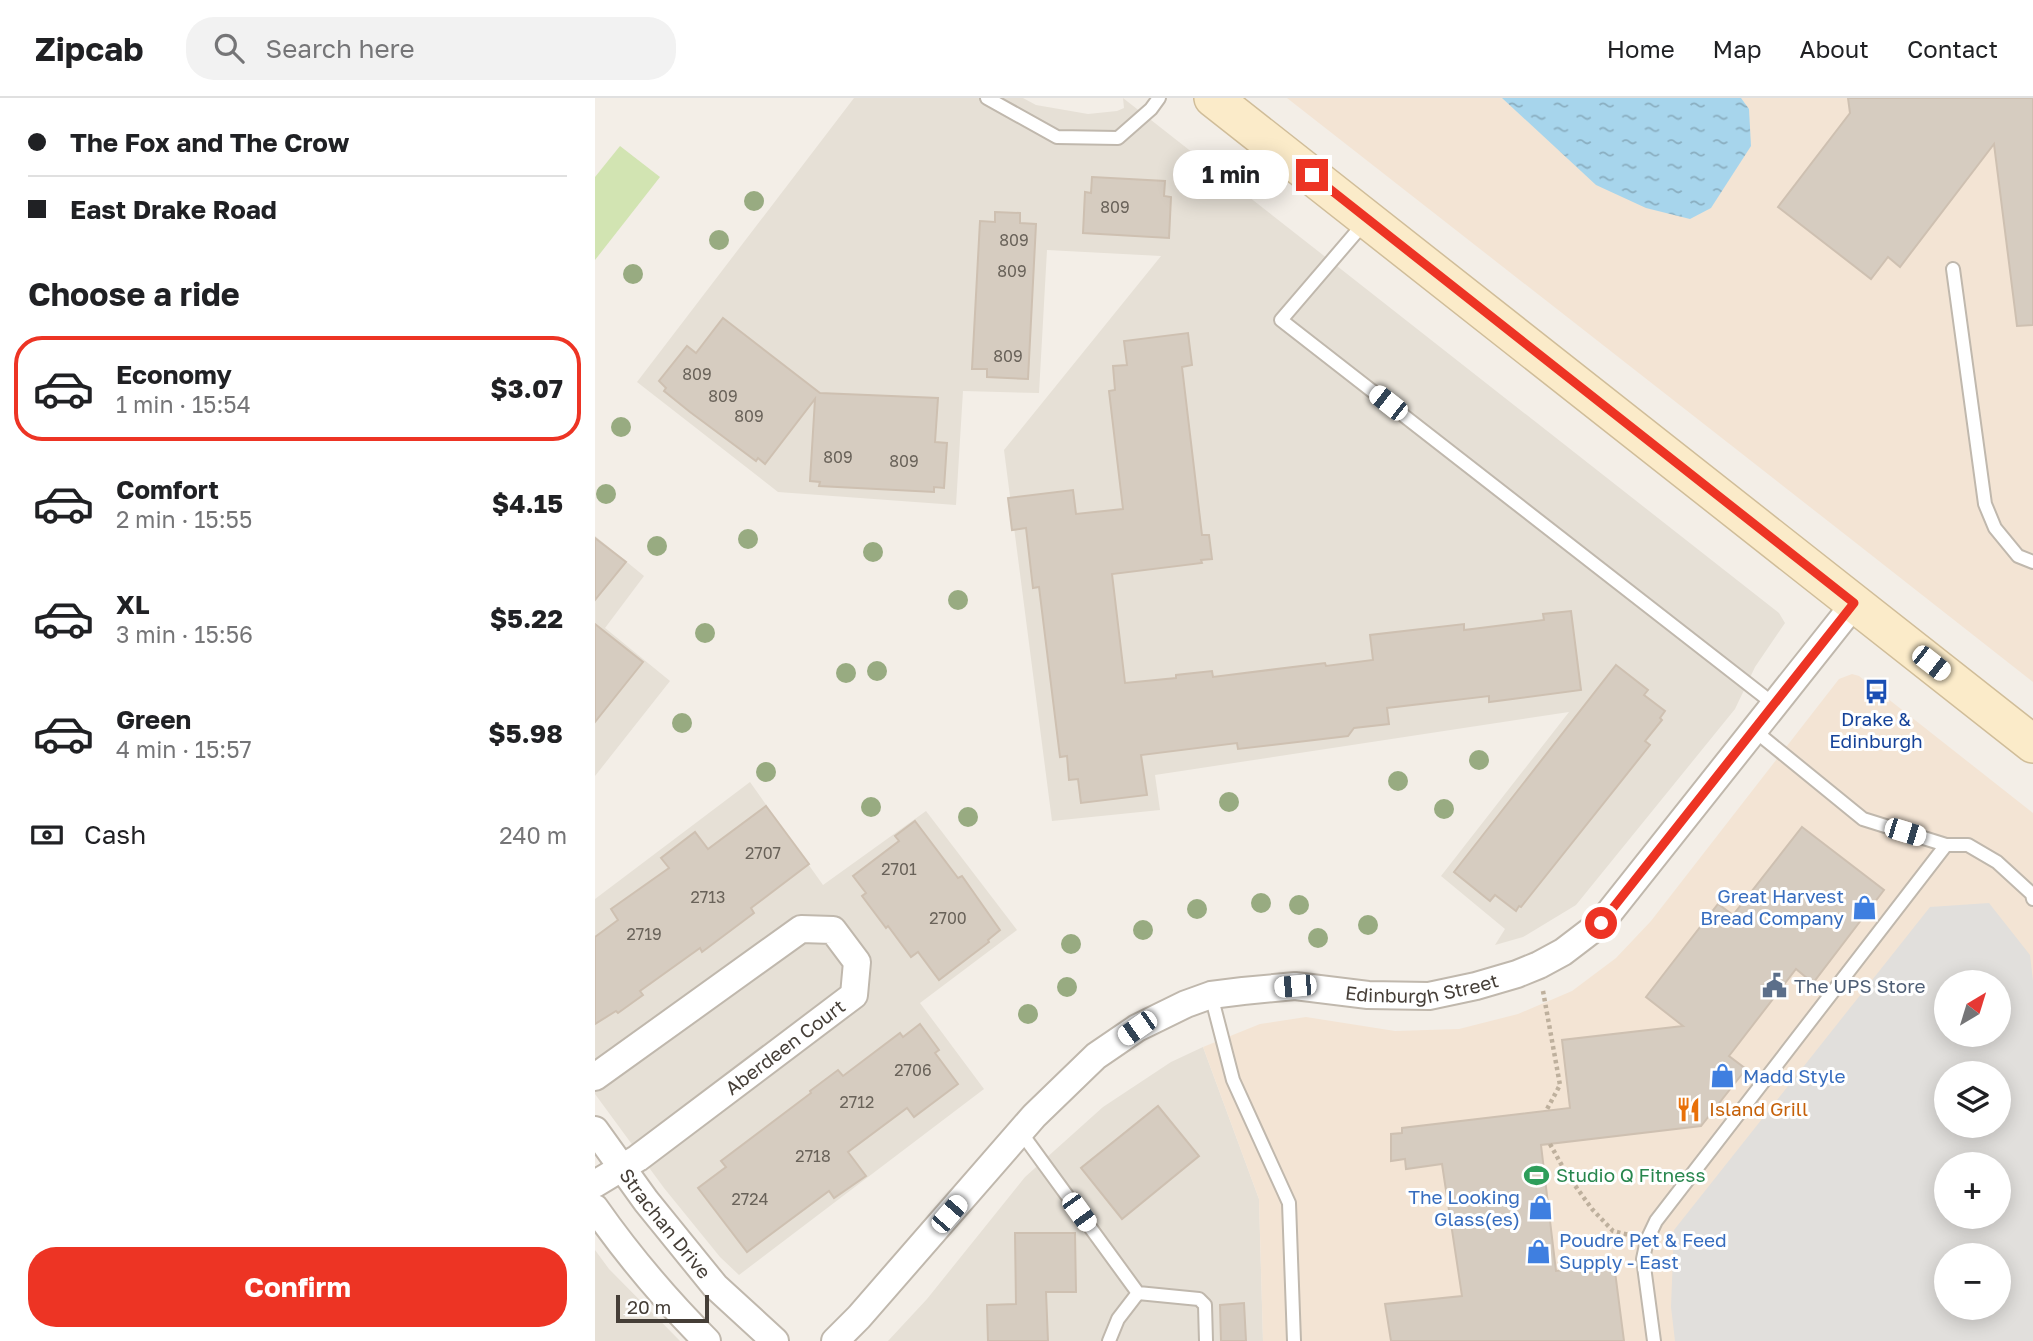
<!DOCTYPE html>
<meta charset="utf-8">
<style>
:root{--surface:#fff;--page:#f2f2f2;--text:#202124;--muted:#757577;--line:#e0e0e0;--accent:#ed3424}
body{margin:0;font-family:"Golos Text",sans-serif;background:var(--page);color:var(--text);height:100vh;display:flex;flex-direction:column;font-size:26px;white-space:nowrap}
*{box-sizing:border-box;margin:0}
p{font-size:23px;color:var(--muted)}
.icon{flex:none;width:38px;height:38px;fill:none;stroke:currentColor;stroke-width:2;stroke-linecap:round;stroke-linejoin:round}
.map{position:relative;flex:1;overflow:hidden}
.details{display:flex;flex-direction:column;background:var(--surface);width:595px}
.details>*{flex:none}
.guide{display:grid;align-content:center;height:154px;padding:0 28px;background:var(--surface)}
.needle{width:46px;rotate:38deg}
.tools{position:absolute;left:1339px;top:872px;display:grid;gap:14px}
.tools a{display:grid;place-items:center;width:77px;height:77px;border-radius:50%;background:var(--surface);box-shadow:0 4px 18px #0003;font-size:35px}
.scale{position:absolute;left:21px;bottom:18px;width:93px;box-sizing:border-box;padding-left:7px;border:4px solid #453e37;border-top:0;font-size:19px;line-height:24px;white-space:nowrap;color:#453e37;-webkit-text-stroke:5px #fff;paint-order:stroke}
.end{position:absolute;width:32px;height:32px;margin:-16px;border:9px solid #ed3424;background:#fff;box-shadow:0 0 0 4px #fff}
.from{border-radius:50%}
.bubble{position:absolute;height:49px;border-radius:24px;background:var(--surface);box-shadow:0 4px 18px #0003;font-size:23px;font-weight:700;line-height:49px;text-align:center}
.car{position:absolute;width:21px;height:42px;margin:-21px -10px;border-radius:9px;box-shadow:0 0 5px 2px #0007;background:linear-gradient(#fff 24%,#345 0 40%,#fff 0 76%,#345 0 86%,#fff 0)}
.guide b{display:flex;align-items:center;gap:24px;height:66px;font-size:26px}
.guide b+b{border-top:2px solid var(--line)}
.guide i{width:18px;height:18px;background:var(--text)}
ul{padding:0;list-style:none}
li{display:flex;align-items:center;gap:21px;height:105px;margin:0 14px 10px;padding:0 14px;border:4px solid transparent;border-radius:28px}
li div{flex:1}
li b{display:block;font-size:26px}
li em{font-style:normal;font-weight:700}
li.on{border-color:var(--accent)}
li>.icon{width:63px;height:63px;stroke-width:1.5}
h2{padding:0 28px;font-size:32px;line-height:84px}
.pay{display:flex;align-items:center;gap:18px;height:77px;padding:0 28px;font-size:26px}
.pay p{margin-inline-start:auto}
.button{display:flex;gap:14px;margin-top:auto;padding:14px 28px}
.button a{flex:1;height:80px;border-radius:28px;background:var(--accent);color:#fff;font-size:28px;font-weight:700;line-height:80px;text-align:center}
header{display:flex;align-items:center;gap:42px;box-sizing:border-box;height:98px;padding:0 35px;background:var(--surface);border-bottom:2px solid var(--line)}
header strong{font-size:33px}
nav{display:flex;gap:38px;margin-inline-start:auto;font-size:24px}
.search{width:490px;height:63px;background:var(--page);display:flex;align-items:center;gap:18px;box-sizing:border-box;padding:0 24px;border-radius:28px;color:var(--muted);font-size:26px}
main{display:flex;flex:1;min-height:0}
.map>svg:first-child{display:block}
.residential{fill:#e6e0d6}
.commercial{fill:#f3e4d4;fill-rule:evenodd}
.pitch{fill:#d2e4b2}
.parking{fill:#e1dfdc;fill-rule:evenodd}
.water{fill:url(#water-ripples)}
.building{fill:#d6ccc0;stroke:#cec0b1;stroke-width:2}
.lines{fill:none;stroke-linecap:round;stroke-linejoin:round}
.lane-casing{stroke:#c0b8ad;stroke-width:16}
.street-casing{stroke:#c0b8ad;stroke-width:30}
.secondary-casing{stroke:#d0bd99;stroke-width:40}
.path{stroke:#beb09d;stroke-width:4.5;stroke-dasharray:3.5 3.5;stroke-linecap:butt}
.lane{stroke:#fff;stroke-width:12}
.street{stroke:#fff;stroke-width:26}
.secondary{stroke:#fbebc9;stroke-width:37}
.tree{fill:#98ab81}
.route{stroke:#ed3424;stroke-width:9}
.labels{text-anchor:middle;stroke-width:6;stroke-linejoin:round;paint-order:stroke}
.number-label{font-size:16px;fill:#696259}
.transit-label{font-size:19px;fill:#164399;stroke:#fff}
.shop-label{font-size:19px;fill:#366cbe;stroke:#fff;text-anchor:end}
.street-label{font-size:19px;fill:#453e37;stroke:#fff}
.service-label{font-size:19px;fill:#4e5e75;stroke:#fff;text-anchor:start}
.food-label{font-size:19px;fill:#c56008;stroke:#fff;text-anchor:start}
.leisure-label{font-size:19px;fill:#27864d;stroke:#fff;text-anchor:start}
</style>
<header>
<strong>Zipcab</strong>
<div class="search"><svg class="icon" aria-label="search" viewBox="0 0 24 24"><circle cx="10" cy="10" r="6"/><path d="M15 15l6 6"/></svg>Search here</div>
<nav><a>Home</a><a>Map</a><a>About</a><a>Contact</a></nav>
</header>
<main>
<section class="details">
<div class="guide">
<b><i class="from"></i>The Fox and The Crow</b>
<b><i></i>East Drake Road</b>
</div>
<h2>Choose a ride</h2>
<ul>
<li class="on"><svg class="icon" aria-label="car" viewBox="0 0 24 24"><path d="M5 17H2v-5l4-1 3-4h7l3 4 3 1v5h-3M9 17h6M6 11h13"/><circle cx="7" cy="17" r="2"/><circle cx="17" cy="17" r="2"/></svg><div><b>Economy</b><p>1 min · 15:54</p></div><em>$3.07</em></li>
<li><svg class="icon" aria-label="car" viewBox="0 0 24 24"><path d="M5 17H2v-5l4-1 3-4h7l3 4 3 1v5h-3M9 17h6M6 11h13"/><circle cx="7" cy="17" r="2"/><circle cx="17" cy="17" r="2"/></svg><div><b>Comfort</b><p>2 min · 15:55</p></div><em>$4.15</em></li>
<li><svg class="icon" aria-label="car" viewBox="0 0 24 24"><path d="M5 17H2v-5l4-1 3-4h7l3 4 3 1v5h-3M9 17h6M6 11h13"/><circle cx="7" cy="17" r="2"/><circle cx="17" cy="17" r="2"/></svg><div><b>XL</b><p>3 min · 15:56</p></div><em>$5.22</em></li>
<li><svg class="icon" aria-label="car" viewBox="0 0 24 24"><path d="M5 17H2v-5l4-1 3-4h7l3 4 3 1v5h-3M9 17h6M6 11h13"/><circle cx="7" cy="17" r="2"/><circle cx="17" cy="17" r="2"/></svg><div><b>Green</b><p>4 min · 15:57</p></div><em>$5.98</em></li>
</ul>
<div class="pay"><svg class="icon" aria-label="cash" viewBox="0 0 24 24"><path d="M3 7h18v10H3z"/><circle cx="12" cy="12" r="2"/></svg>Cash<p>240 m</p></div>
<div class="button"><a>Confirm</a></div>
</section>
<div class="map">
<svg width="1438" height="1243" viewBox="0 0 1438 1243">
<defs>
<pattern id="water-ripples" width="26" height="14" patternUnits="userSpaceOnUse" patternTransform="scale(1.75)"><rect width="26" height="14" fill="#a7d5ec"/><path d="M2 4q2-2 4 0t4 0M15 11q2-2 4 0t4 0" fill="none" stroke="#8aaec0"/></pattern>
</defs>
<rect width="100%" height="100%" fill="#f3eee7"/>
<g class="residential">
<polygon points="259,0 428,0 441,7 493,16 522,13 529,10 528,0 1184,515 1190,525 1160,569 1140,611 981,807 928,839 900,847 910,831 846,778 974,614 560,677 565,712 457,723 409,352 566,158 452,152 444,295 368,293 361,407 183,394 42,284"/>
<polygon points="0,438 49,478 10,530 75,583 0,678"/>
<polygon points="155,684 228,787 331,713 422,832 325,905 389,991 144,1177 125,1159 69,1090 0,996 0,801"/>
<polygon points="608,949 664,1101 668,1243 293,1243 332,1201 430,1079 508,1009 576,964"/>
<polygon points="0,1152 14,1171 85,1243 0,1243"/>
</g>
<g class="commercial">
<polygon points="692,0 1438,0 1438,584 1261,445"/>
<path d="M 1257,576 L 1264,578 L 1438,715 L 1438,1243 L 668,1243 L 664,1101 L 608,949 L 665,926 L 711,919 L 800,933 L 864,931 L 923,916 L 977,893 L 1021,860 L 1056,823 L 1244,581 ZM 1351,884 L 1404,884 L 1404,936 L 1351,936 ZM 1351,975 L 1404,975 L 1404,1027 L 1351,1027 ZM 1351,1066 L 1404,1066 L 1404,1118 L 1351,1118 ZM 1351,1157 L 1404,1157 L 1404,1209 L 1351,1209 Z"/>
</g>
<polygon class="pitch" points="25,48 65,79 0,162 0,79"/>
<path class="parking" d="M 1394,805 L 1435,857 L 1438,883 L 1438,1243 L 1080,1243 L 1076,1209 L 1079,1132 L 1335,809 ZM 1351,884 L 1404,884 L 1404,936 L 1351,936 ZM 1351,975 L 1404,975 L 1404,1027 L 1351,1027 ZM 1351,1066 L 1404,1066 L 1404,1118 L 1351,1118 ZM 1351,1157 L 1404,1157 L 1404,1209 L 1351,1209 Z"/>
<polygon class="water" points="907,0 1146,0 1154,11 1156,48 1116,110 1095,121 1051,110 1001,87"/>
<g class="building">
<polygon points="1253,0 1438,0 1438,227 1422,228 1399,46 1305,169 1293,159 1276,181 1183,109 1255,15"/>
<polygon points="497,79 570,83 569,98 576,99 574,140 488,135 490,94 496,95"/>
<polygon points="400,114 425,115 425,125 441,126 433,281 392,279 392,271 377,271 385,123 400,124"/>
<polygon points="128,220 225,295 343,300 340,344 352,345 349,390 339,389 339,394 224,388 225,384 215,383 220,301 170,366 163,360 161,363 95,314 69,293 71,290 64,283 92,248 101,255"/>
<polygon points="593,235 597,267 587,269 607,437 614,437 617,461 606,462 607,465 517,476 530,585 581,580 581,577 617,573 618,579 730,565 731,568 778,562 775,537 869,526 869,532 949,522 948,516 976,513 986,592 894,604 894,598 792,610 794,626 759,630 753,638 643,651 642,645 546,657 552,697 486,705 483,681 474,682 472,658 465,659 444,489 438,490 431,430 417,432 413,400 478,392 481,416 528,411 514,293 520,292 518,268 532,267 529,243"/>
<polygon points="0,440 31,464 0,502"/>
<polygon points="0,526 48,564 0,624"/>
<polygon points="1021,567 1053,592 1049,597 1070,613 1065,620 1067,622 1050,643 1055,647 926,809 924,808 921,813 900,797 895,803 859,774"/>
<polygon points="171,708 214,766 156,810 159,815 107,854 105,850 45,893 48,897 23,915 21,913 0,926 0,839 23,822 16,811 74,770 66,760 100,734 113,751"/>
<polygon points="320,723 363,780 367,778 405,832 393,842 394,844 344,882 323,854 316,859 293,828 291,830 267,798 271,795 258,778 304,743 300,738"/>
<polygon points="1207,729 1289,792 1218,885 1201,871 1134,958 1151,971 1106,1028 946,1047 961,1173 1019,1166 1029,1243 796,1243 790,1206 867,1198 847,1066 811,1071 810,1061 796,1063 796,1036 807,1035 807,1030 975,1010 967,942 1088,928 1051,899 1123,806 1138,817"/>
<polygon points="325,926 344,952 340,955 363,986 319,1019 312,1010 253,1054 271,1078 239,1100 234,1093 152,1154 103,1090 131,1069 126,1063 216,995 215,993 243,972 248,978 305,935 308,939"/>
<polygon points="563,1008 604,1058 527,1121 486,1070"/>
<polygon points="420,1135 480,1135 481,1194 451,1194 453,1243 393,1243 392,1207 421,1206"/>
<polygon points="649,1205 651,1243 626,1243 625,1207"/>
</g>
<g class="lines">
<defs>
<g id="lane">
<polyline points="392,0 462,39 523,40 556,11 564,0"/>
<polyline points="770,124 686,222 1180,607"/>
<polyline points="1358,171 1390,406 1400,430 1423,458 1438,464"/>
<polyline points="1351,747 1373,747 1402,764 1437,796 1438,801"/>
<polyline points="616,897 638,982 694,1105 699,1243"/>
<polyline points="425,1033 543,1195 604,1201 610,1207 611,1243"/>
<polyline points="514,1243 523,1221 543,1195"/>
<polyline points="1059,1243 1048,1161 1052,1142 1061,1123 1351,747 1268,721 1160,633"/>
</g>
<g id="street">
<polyline points="0,979 206,831 238,832 262,864 259,897 43,1060 0,1086"/>
<path id="s1" d="M 0,1032 L 51,1103 L 120,1188 L 180,1243"/>
<path d="M 0,1110 C 33,1157 71,1202 112,1243"/>
<path id="s2" d="M 240,1243 L 264,1219 L 439,1018 L 501,958 L 542,930 L 591,906 L 616,897 L 648,893 L 700,888 L 773,897 L 834,898 L 881,888 L 922,876 L 944,867 L 968,854 L 1006,825 L 1260,505"/>
</g>
<polyline id="secondary" points="618,0 1438,646"/>
</defs>
<use href="#lane" class="lane-casing"/>
<use href="#street" class="street-casing"/>
<use href="#secondary" class="secondary-casing"/>
<g class="path">
<polyline points="948,893 965,987 951,1013"/>
<polyline points="955,1046 971,1075 997,1111 1018,1133 1034,1137"/>
</g>
<use href="#lane" class="lane"/>
<use href="#street" class="street"/>
<use href="#secondary" class="secondary"/>
</g>
<g class="tree">
<circle cx="159" cy="103" r="10"/>
<circle cx="124" cy="142" r="10"/>
<circle cx="38" cy="176" r="10"/>
<circle cx="26" cy="329" r="10"/>
<circle cx="11" cy="396" r="10"/>
<circle cx="153" cy="441" r="10"/>
<circle cx="62" cy="448" r="10"/>
<circle cx="278" cy="454" r="10"/>
<circle cx="363" cy="502" r="10"/>
<circle cx="110" cy="535" r="10"/>
<circle cx="282" cy="573" r="10"/>
<circle cx="251" cy="575" r="10"/>
<circle cx="87" cy="625" r="10"/>
<circle cx="884" cy="662" r="10"/>
<circle cx="171" cy="674" r="10"/>
<circle cx="803" cy="683" r="10"/>
<circle cx="634" cy="704" r="10"/>
<circle cx="276" cy="709" r="10"/>
<circle cx="849" cy="711" r="10"/>
<circle cx="373" cy="719" r="10"/>
<circle cx="666" cy="805" r="10"/>
<circle cx="704" cy="807" r="10"/>
<circle cx="602" cy="811" r="10"/>
<circle cx="773" cy="827" r="10"/>
<circle cx="548" cy="832" r="10"/>
<circle cx="723" cy="840" r="10"/>
<circle cx="476" cy="846" r="10"/>
<circle cx="472" cy="889" r="10"/>
<circle cx="433" cy="916" r="10"/>
</g>
<g class="lines">
<polyline class="route" points="717,77 1259,505 1006,825"/>
</g>
<defs>
<symbol id="bus-bare" viewBox="-9 -9 18 18"><path d="M-5-6H5V4H4V6H2V4H-2V6H-4V4H-5ZM-3.5-4V0h7V-4ZM-3.5 1.2v1.5H-2V1.2ZM2 1.2v1.5H3.5V1.2Z" fill="#1a4fb4" stroke="#fff" stroke-width="2.5" paint-order="stroke"/></symbol>
<symbol id="shop-bare" viewBox="-9 -9 18 18"><path d="M-5-2.5h2.3a2.7 3.5 0 0 1 5.4 0H5L5.5 6h-11ZM-1.5-2.5h3a1.5 2.3 0 0 0-3 0Z" fill="#3f7fe0" stroke="#fff" stroke-width="2.5" paint-order="stroke"/></symbol>
<symbol id="civic-bare" viewBox="-9 -9 18 18"><path d="M-.6-6.5H3V-4.5H.6V-3L4-1V1h2V6H-6V1h2V-1L-.6-3ZM-1.2 2.5V6h2.4V2.5Z" fill="#5c6f8a" stroke="#fff" stroke-width="2.5" paint-order="stroke"/></symbol>
<symbol id="restaurant-bare" viewBox="-9 -9 18 18"><path d="M-5-6h1v4h1v-4h1v4h1v-4h1v5L-1.5 .5V6h-2V.5L-5-1ZM5-6V6H3V1.5H1.5Q1.5-4 5-6Z" fill="#e8710a" stroke="#fff" stroke-width="2.5" paint-order="stroke"/></symbol>
<symbol id="stadium-bare" viewBox="-9 -9 18 18"><path d="M0-5a6.5 5 0 1 0 0 10a6.5 5 0 1 0 0-10ZM-3.5-1.8h7v3.6h-7Z" fill="#2e9e5b" stroke="#fff" stroke-width="2.5" paint-order="stroke"/></symbol>
</defs>
<g fill-rule="evenodd">
<use href="#bus-bare" x="1264" y="576" width="35" height="35"/>
<use href="#shop-bare" x="1252" y="792" width="35" height="35"/>
<use href="#civic-bare" x="1162" y="870" width="35" height="35"/>
<use href="#shop-bare" x="1110" y="960" width="35" height="35"/>
<use href="#restaurant-bare" x="1076" y="994" width="35" height="35"/>
<use href="#stadium-bare" x="924" y="1060" width="35" height="35"/>
<use href="#shop-bare" x="928" y="1092" width="35" height="35"/>
<use href="#shop-bare" x="926" y="1136" width="35" height="35"/>
</g>
<g class="labels">
<g class="number-label">
<text x="520" y="115">809</text>
<text x="419" y="148">809</text>
<text x="417" y="179">809</text>
<text x="413" y="264">809</text>
<text x="102" y="282">809</text>
<text x="128" y="304">809</text>
<text x="154" y="324">809</text>
<text x="243" y="365">809</text>
<text x="309" y="369">809</text>
<text x="168" y="761">2707</text>
<text x="304" y="777">2701</text>
<text x="113" y="805">2713</text>
<text x="353" y="826">2700</text>
<text x="49" y="842">2719</text>
<text x="318" y="978">2706</text>
<text x="262" y="1010">2712</text>
<text x="218" y="1064">2718</text>
<text x="155" y="1107">2724</text>
</g>
<g class="transit-label">
<text x="1281" y="628">Drake &amp;<tspan x="1281" dy="22">Edinburgh</tspan></text>
</g>
<g class="shop-label">
<text x="1249" y="805">Great Harvest<tspan x="1249" dy="22">Bread Company</tspan></text>
<text x="1148" y="985" text-anchor="start">Madd Style</text>
<text x="925" y="1106">The Looking<tspan x="925" dy="22">Glass(es)</tspan></text>
<text x="964" y="1149" text-anchor="start">Poudre Pet &amp; Feed<tspan x="964" dy="22">Supply - East</tspan></text>
</g>
<g class="street-label">
<text dy="7" stroke="none"><textPath href="#s2" startOffset="730">Edinburgh Street</textPath></text>
<text transform="translate(190 949) rotate(-37)" y="7">Aberdeen Court</text>
<text dy="7" stroke="none"><textPath href="#s1" startOffset="117">Strachan Drive</textPath></text>
</g>
<g class="service-label">
<text x="1199" y="895">The UPS Store</text>
</g>
<g class="food-label">
<text x="1114" y="1018">Island Grill</text>
</g>
<g class="leisure-label">
<text x="961" y="1084">Studio Q Fitness</text>
</g>
</g>
</svg>
<div class="tools">
<a><svg class="needle" viewBox="-14 -14 28 28"><path d="M0-13l5 13h-10z" fill="#e53935"/><path d="M0 13l5-13h-10z" fill="#757577"/></svg></a>
<a><svg class="icon" aria-label="layers" viewBox="0 0 24 24"><path d="M12 4l9 5-9 5-9-5zM3 14l9 5 9-5"/></svg></a>
<a>+</a>
<a>−</a>
</div>
<div class="scale">20 m</div>
<i class="end from" style="left:1006px;top:825px"></i>
<i class="end" style="left:717px;top:77px"></i>
<div class="bubble" style="left:578px;top:52px;width:116px">1 min</div>
<i class="car" style="left:793px;top:305px;rotate:308deg"></i>
<i class="car" style="left:1336px;top:565px;rotate:128deg"></i>
<i class="car" style="left:1310px;top:734px;rotate:107deg"></i>
<i class="car" style="left:700px;top:888px;rotate:265deg"></i>
<i class="car" style="left:542px;top:930px;rotate:235deg"></i>
<i class="car" style="left:484px;top:1114px;rotate:144deg"></i>
<i class="car" style="left:354px;top:1116px;rotate:41deg"></i>
</div>
</main>
